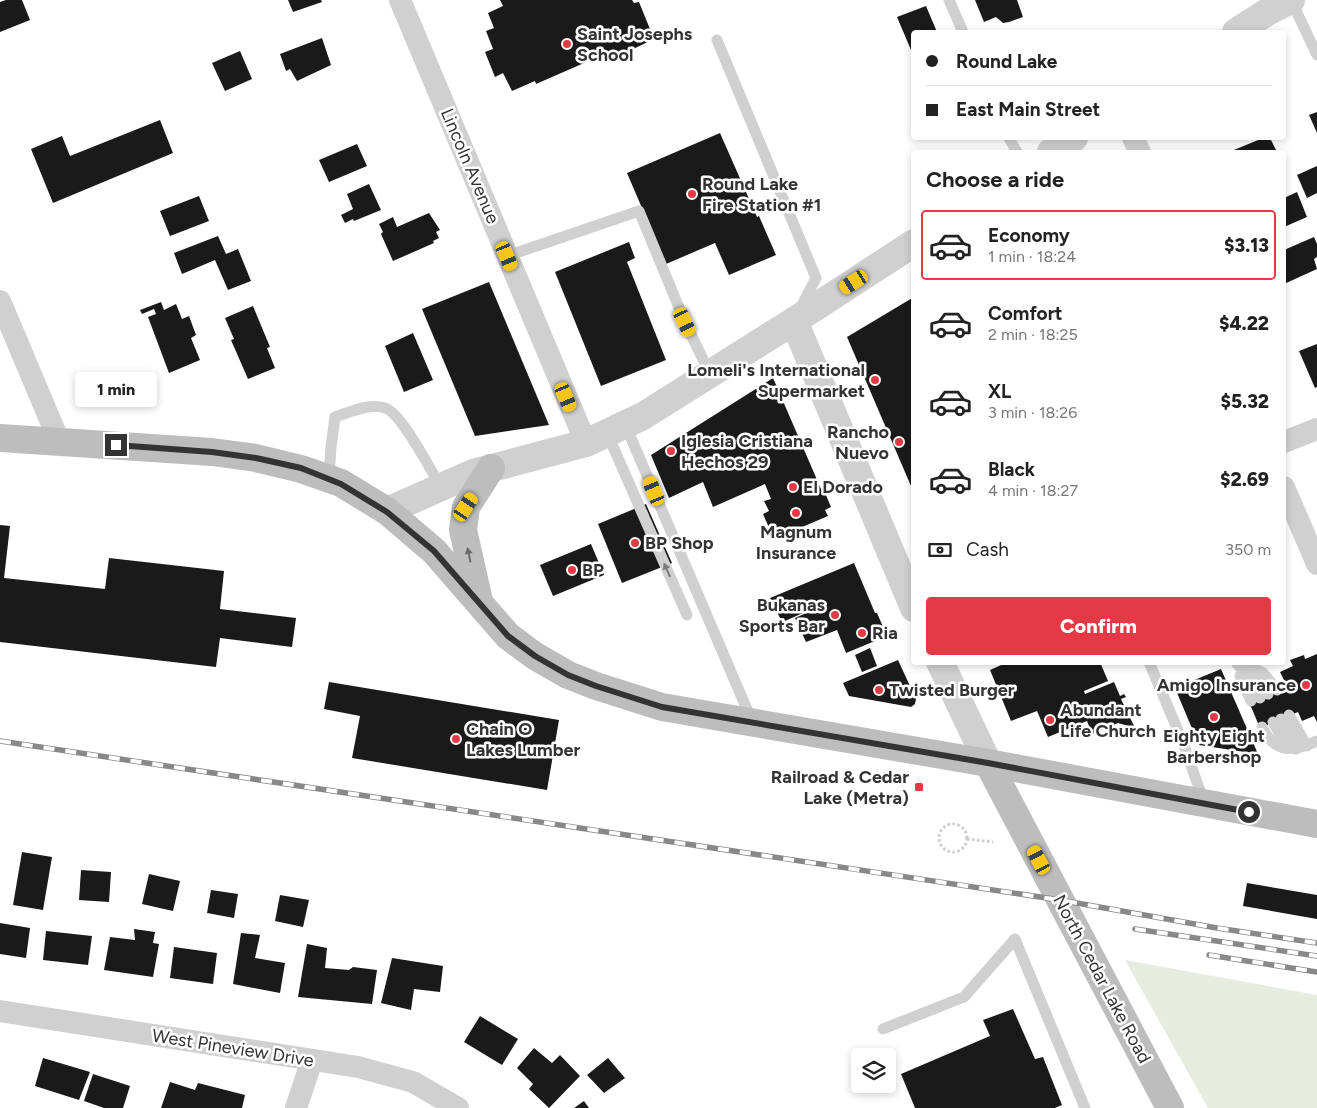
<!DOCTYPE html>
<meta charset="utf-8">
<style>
:root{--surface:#fff;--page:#f6f6f6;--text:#222;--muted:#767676;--line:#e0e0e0;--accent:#e63946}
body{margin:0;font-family:Figtree,sans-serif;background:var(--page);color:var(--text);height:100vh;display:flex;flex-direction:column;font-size:19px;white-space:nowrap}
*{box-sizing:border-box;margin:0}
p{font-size:16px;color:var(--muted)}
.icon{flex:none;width:28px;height:28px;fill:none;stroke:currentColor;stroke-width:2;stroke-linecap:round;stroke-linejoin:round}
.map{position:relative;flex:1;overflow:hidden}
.side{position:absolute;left:911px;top:150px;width:375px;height:515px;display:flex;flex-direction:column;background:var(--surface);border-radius:5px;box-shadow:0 2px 8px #0003}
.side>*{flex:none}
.top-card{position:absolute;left:911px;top:30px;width:375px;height:110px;border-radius:5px;box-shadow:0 2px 8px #0003;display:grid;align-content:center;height:110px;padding:0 15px;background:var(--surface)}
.controls{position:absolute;left:851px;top:1048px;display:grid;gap:10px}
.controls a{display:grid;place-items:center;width:45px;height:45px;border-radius:5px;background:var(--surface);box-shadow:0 2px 8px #0003;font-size:25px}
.end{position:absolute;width:22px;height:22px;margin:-11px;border:6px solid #333;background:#fff;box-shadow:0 0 0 2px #fff}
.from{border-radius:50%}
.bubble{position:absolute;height:35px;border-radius:5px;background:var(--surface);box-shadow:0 2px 8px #0003;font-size:16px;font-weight:800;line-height:35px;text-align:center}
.car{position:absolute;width:15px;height:30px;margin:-15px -8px;border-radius:6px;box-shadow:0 0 4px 1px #0007;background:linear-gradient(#f5c518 24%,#345 0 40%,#f5c518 0 76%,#345 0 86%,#f5c518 0)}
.top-card b{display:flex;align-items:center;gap:18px;height:48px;font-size:19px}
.top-card b+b{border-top:1px solid var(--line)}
.top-card i{width:12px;height:12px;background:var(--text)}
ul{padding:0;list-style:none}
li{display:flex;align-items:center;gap:15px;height:70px;margin:0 10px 8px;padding:0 5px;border:2px solid transparent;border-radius:5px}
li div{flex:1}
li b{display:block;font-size:19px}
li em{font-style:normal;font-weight:800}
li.current{border-color:var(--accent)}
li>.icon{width:45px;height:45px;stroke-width:1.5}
h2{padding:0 15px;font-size:22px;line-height:60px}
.pay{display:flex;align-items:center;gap:12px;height:55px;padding:0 15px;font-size:19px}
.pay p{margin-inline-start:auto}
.primary-button{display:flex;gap:10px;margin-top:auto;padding:10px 15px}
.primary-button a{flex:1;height:58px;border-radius:5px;background:var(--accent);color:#fff;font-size:20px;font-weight:800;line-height:58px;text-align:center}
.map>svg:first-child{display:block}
.green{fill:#e6ecdf}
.building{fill:#1a1a1a}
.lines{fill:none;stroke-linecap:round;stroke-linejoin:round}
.path{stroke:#cdcdcd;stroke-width:3;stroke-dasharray:2.5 2.5;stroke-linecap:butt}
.service{stroke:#d0d0d0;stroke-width:11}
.minor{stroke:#d0d0d0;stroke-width:22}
.tertiary{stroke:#d0d0d0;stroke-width:28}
.secondary{stroke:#bdbdbd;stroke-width:28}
.rail-casing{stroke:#888;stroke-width:5.5}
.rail{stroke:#fff;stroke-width:4;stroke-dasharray:11;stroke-linecap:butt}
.oneway{fill:#6a6a6a}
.oneway2{fill:#7a7a7a}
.route{stroke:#333;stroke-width:6}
.poi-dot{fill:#e63946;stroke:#fff;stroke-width:2}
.labels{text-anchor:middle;stroke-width:5;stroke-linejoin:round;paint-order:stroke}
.poi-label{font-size:18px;font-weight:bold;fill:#333;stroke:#fff;text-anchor:start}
.street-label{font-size:18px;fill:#333;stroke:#fff}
</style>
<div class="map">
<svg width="1317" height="1108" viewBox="0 0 1317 1108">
<rect width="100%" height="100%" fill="#fff"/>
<polygon class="green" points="1125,960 1317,995 1317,1108 1208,1108"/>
<g class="building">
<polygon points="6,0 22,0 30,20 0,32 0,2"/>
<polygon points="288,0 321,0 322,2 293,12"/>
<polygon points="500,0 632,0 634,3 639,2 654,39 625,53 626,56 611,62 607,53 536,84 535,81 512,91 503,73 495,77 485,52 493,49 486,31 494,28 488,13 503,6"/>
<polygon points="975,0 1017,0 1023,17 1009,22 1003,23 996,17 984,22"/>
<polygon points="926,6 937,32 914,32 914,57 897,17"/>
<polygon points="322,38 331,65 297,81 290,69 286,71 280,54"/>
<polygon points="240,51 252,79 225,91 212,63"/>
<polygon points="1317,112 1317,133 1309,115"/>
<polygon points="160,120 173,153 53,203 31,149 62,136 70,156"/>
<polygon points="720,133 757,217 759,216 776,255 729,275 715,243 666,264 627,173"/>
<polygon points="1263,138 1270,138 1277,152 1229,152"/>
<polygon points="357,144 367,166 329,182 319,160"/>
<polygon points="1317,166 1317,193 1307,198 1297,175"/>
<polygon points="369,184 381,210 354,221 353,219 345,223 341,215 353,209 347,194"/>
<polygon points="1297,192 1307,217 1284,227 1284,198"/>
<polygon points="199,196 209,221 170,236 160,211"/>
<polygon points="429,213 440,230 436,232 439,238 433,241 434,243 393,261 381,234 383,232 379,224 393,217 397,227"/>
<polygon points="218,236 226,254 238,249 251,281 228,290 215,260 182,274 174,253"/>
<polygon points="1314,237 1317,244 1317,257 1314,259 1317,269 1284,284 1284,250"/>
<polygon points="629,242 635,258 627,262 666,360 601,386 555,272"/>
<polygon points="489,282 549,425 475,436 422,309"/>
<polygon points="914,297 914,493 847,337"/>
<polygon points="161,302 164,310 176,304 182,319 189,316 196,335 191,338 200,360 169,373 148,317 156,314 154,309 142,314 140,310"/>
<polygon points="253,306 270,347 267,348 275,368 248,379 231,340 234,339 225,318"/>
<polygon points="413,333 433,380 404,392 385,346"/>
<polygon points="1317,344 1317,387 1315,388 1299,351"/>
<polygon points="773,378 821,489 823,488 831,507 825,510 828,516 774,539 763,514 769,511 764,501 771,499 765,484 713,507 703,482 669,498 651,455"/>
<polygon points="646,504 672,563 622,583 598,524"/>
<polygon points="0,525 10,526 4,578 105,589 109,558 224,571 220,609 296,618 292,647 220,638 216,667 0,642"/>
<polygon points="591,544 604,575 553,596 540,565"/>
<polygon points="854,563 875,613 877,613 887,636 846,653 837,630 806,642 795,618 813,610 812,609 785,621 784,618 781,620 770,598"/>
<polygon points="870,648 877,666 862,672 855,655"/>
<polygon points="1317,654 1317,722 1314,716 1302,721 1298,712 1260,728 1249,702 1287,686 1280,672 1293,666 1290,660 1304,655 1305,659"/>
<polygon points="898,660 916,699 915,704 911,707 849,696 843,683"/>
<polygon points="1008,662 1100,662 1108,681 1084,691 1085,694 1114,682 1120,696 1124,694 1126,697 1121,699 1135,728 1118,723 1092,734 1087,721 1048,737 1037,711 1011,721 990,670"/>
<polygon points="1221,669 1258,754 1199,745 1175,688"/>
<polygon points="329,682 559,720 547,790 352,758 360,716 324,709"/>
<polygon points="22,852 52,857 43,910 13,905"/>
<polygon points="81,870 111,872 109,902 79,900"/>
<polygon points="149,874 180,881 173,911 142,904"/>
<polygon points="1247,883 1317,895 1317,919 1243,906"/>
<polygon points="211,890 238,894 234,918 207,913"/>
<polygon points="280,895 309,900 303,927 275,921"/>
<polygon points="0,923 30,928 26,958 0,954"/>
<polygon points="134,929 155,932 153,943 159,944 153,977 104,970 110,937 135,940"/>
<polygon points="46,931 92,936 88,965 43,960"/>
<polygon points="241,933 260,935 255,958 285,963 280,993 233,984"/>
<polygon points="307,944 327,948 325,968 349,970 353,967 377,970 372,1004 298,997"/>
<polygon points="174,947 217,953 213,984 170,978"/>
<polygon points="392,958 443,966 440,992 414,989 411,1010 381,1003"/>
<polygon points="1013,1009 1035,1059 1043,1057 1062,1105 1055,1108 915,1108 901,1074 990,1036 983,1020"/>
<polygon points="480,1016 518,1039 502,1065 464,1042"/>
<polygon points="534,1048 552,1063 560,1055 580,1076 549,1108 529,1089 533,1084 517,1068"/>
<polygon points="43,1058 90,1072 79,1100 35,1086"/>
<polygon points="608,1058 625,1078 604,1093 587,1075"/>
<polygon points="93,1074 130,1086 123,1108 104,1108 84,1101"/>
<polygon points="170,1082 195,1090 198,1083 245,1095 242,1108 161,1108"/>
<polygon points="584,1101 589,1108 574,1108"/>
</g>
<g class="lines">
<g class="path">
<circle cx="953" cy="838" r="14"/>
<polyline points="967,839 993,842"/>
</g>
<g class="service">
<polyline points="949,0 963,32"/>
<polyline points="1291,0 1317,55"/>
<polyline points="717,40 816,278 800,309"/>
<polyline points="1009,138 1017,152"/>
<polyline points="507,256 639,211 685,322 710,374"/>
<polyline points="625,424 752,721"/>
<polyline points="607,433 687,615"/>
<path d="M 329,479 L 331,447 L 335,417 C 350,412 369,403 385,408 C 401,412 431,471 441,487"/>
<polyline points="1149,662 1182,740 1204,802"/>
<polyline points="1236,662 1250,680 1260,698"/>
<polyline points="1241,662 1263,673 1277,690"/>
<polyline points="1240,676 1251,701"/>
<polyline points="1257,677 1261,680 1268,694"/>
<polyline points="1289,715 1307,746"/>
<polyline points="1281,719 1296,749"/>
<polyline points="1273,722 1287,747"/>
<path d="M 1262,727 C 1275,754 1293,752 1317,741"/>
<polyline points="883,1029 964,997 1015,939 1085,1108"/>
</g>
<g class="minor">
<polyline points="400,0 586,443"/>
<polyline points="1133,138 1140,152"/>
<polyline points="0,301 59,441"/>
<polyline points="1284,442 1317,429"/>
<polyline points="1284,487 1317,564"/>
<polyline points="0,1011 358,1067 413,1082 458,1108"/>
<polyline points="296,1108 312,1060"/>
</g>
<g class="tertiary">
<polyline points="1236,32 1269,11 1291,0"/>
<polyline points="1051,152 1074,138"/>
<polyline points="794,321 914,608"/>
<polyline points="387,511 473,473 586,443 643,416 794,321 914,243"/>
<polyline points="940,662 988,763"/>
</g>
<g class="secondary">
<polyline points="0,438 212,452 256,458 301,469 341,483 387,511 434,551 508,636 535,656 568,675 596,686 662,707 988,763 1317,824"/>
<polyline points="479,601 463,530 466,507 491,468"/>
<polyline points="988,763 1170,1108"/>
</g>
<defs>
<g id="rail">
<polyline points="0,741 1060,900 1217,928 1317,943"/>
<polyline points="1135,929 1317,956"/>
<polyline points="1209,955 1317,972"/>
</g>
</defs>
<use href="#rail" class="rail-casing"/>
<use href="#rail" class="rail"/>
</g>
<defs><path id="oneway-solid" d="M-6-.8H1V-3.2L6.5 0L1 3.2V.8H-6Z" transform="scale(1.25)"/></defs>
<use class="oneway" href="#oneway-solid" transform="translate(469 555) rotate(-102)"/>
<use class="oneway2" href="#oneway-solid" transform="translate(667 570) rotate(-114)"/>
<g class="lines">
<polyline class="route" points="116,445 212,452 256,458 301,468 341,484 387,512 434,551 508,636 535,656 568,675 596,686 662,707 988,763 1249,812"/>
</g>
<g class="poi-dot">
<circle cx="567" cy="44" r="5"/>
<circle cx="692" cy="194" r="5"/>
<circle cx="875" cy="380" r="5"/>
<circle cx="899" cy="442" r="5"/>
<circle cx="671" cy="451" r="5"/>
<circle cx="793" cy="487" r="5"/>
<circle cx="796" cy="513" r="5"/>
<circle cx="635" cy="543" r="5"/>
<circle cx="572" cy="570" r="5"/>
<circle cx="835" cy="615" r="5"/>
<circle cx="862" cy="633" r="5"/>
<circle cx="1306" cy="685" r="5"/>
<circle cx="879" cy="690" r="5"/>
<circle cx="1214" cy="717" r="5"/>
<circle cx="1050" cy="720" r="5"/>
<circle cx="456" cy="739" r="5"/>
<rect x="914" y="782" width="10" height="10" rx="2.5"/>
</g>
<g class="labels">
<g class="poi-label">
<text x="577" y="40">Saint Josephs<tspan x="577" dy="21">School</tspan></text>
<text x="702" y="190">Round Lake<tspan x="702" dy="21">Fire Station #1</tspan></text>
<text x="865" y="376" text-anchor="end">Lomeli's International<tspan x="865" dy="21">Supermarket</tspan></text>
<text x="889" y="438" text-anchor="end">Rancho<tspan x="889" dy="21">Nuevo</tspan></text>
<text x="681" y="447">Iglesia Cristiana<tspan x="681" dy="21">Hechos 29</tspan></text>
<text x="803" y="493">El Dorado</text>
<text x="796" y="538" text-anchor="middle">Magnum<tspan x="796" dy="21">Insurance</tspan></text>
<text x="645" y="549">BP Shop</text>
<text x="582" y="576">BP</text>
<text x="825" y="611" text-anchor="end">Bukanas<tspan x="825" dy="21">Sports Bar</tspan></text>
<text x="872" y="639">Ria</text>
<text x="1296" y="691" text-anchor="end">Amigo Insurance</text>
<text x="889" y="696">Twisted Burger</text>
<text x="1060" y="716">Abundant<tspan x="1060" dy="21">Life Church</tspan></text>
<text x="466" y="735">Chain O<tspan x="466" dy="21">Lakes Lumber</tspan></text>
<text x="1214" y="742" text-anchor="middle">Eighty Eight<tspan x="1214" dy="21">Barbershop</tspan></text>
<text x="909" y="783" text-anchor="end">Railroad &amp; Cedar<tspan x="909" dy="21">Lake (Metra)</tspan></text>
</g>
<g class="street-label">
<text transform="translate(470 166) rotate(67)" y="6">Lincoln Avenue</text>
<text transform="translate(1102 979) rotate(62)" y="6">North Cedar Lake Road</text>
<text transform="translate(233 1048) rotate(9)" y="6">West Pineview Drive</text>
</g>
</g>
</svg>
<div class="controls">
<a><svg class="icon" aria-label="layers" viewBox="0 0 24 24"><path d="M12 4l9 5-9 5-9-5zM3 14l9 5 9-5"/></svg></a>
</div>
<i class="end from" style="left:1249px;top:812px"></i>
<i class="end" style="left:116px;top:445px"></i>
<div class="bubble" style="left:75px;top:372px;width:82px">1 min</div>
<i class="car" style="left:507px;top:256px;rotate:157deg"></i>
<i class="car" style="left:854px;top:282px;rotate:237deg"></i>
<i class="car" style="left:685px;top:322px;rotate:155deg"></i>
<i class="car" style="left:566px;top:397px;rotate:157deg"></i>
<i class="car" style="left:654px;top:491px;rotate:337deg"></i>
<i class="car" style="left:466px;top:507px;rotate:33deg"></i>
<i class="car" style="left:1039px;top:860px;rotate:332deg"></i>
<div class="top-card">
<b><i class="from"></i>Round Lake</b>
<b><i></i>East Main Street</b>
</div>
<section class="side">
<h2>Choose a ride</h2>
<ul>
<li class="current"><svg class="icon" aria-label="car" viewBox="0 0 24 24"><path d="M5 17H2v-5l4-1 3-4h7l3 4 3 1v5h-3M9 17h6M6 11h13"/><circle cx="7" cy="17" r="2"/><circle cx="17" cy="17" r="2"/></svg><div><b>Economy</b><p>1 min · 18:24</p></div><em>$3.13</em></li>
<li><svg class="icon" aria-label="car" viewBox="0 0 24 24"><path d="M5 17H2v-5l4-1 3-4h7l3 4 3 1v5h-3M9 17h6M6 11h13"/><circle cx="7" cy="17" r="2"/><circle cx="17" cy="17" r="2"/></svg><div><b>Comfort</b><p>2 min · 18:25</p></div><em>$4.22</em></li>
<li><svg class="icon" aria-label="car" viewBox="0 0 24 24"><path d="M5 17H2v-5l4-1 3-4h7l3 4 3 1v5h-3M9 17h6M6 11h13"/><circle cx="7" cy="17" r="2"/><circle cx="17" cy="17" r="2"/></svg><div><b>XL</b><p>3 min · 18:26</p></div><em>$5.32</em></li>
<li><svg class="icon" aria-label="car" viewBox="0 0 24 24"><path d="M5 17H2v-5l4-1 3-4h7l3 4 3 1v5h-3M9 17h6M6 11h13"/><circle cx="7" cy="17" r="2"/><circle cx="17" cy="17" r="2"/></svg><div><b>Black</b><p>4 min · 18:27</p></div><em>$2.69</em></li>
</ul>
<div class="pay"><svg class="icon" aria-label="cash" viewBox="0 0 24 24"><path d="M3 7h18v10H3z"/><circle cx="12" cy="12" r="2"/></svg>Cash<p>350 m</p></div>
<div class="primary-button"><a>Confirm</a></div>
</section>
</div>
